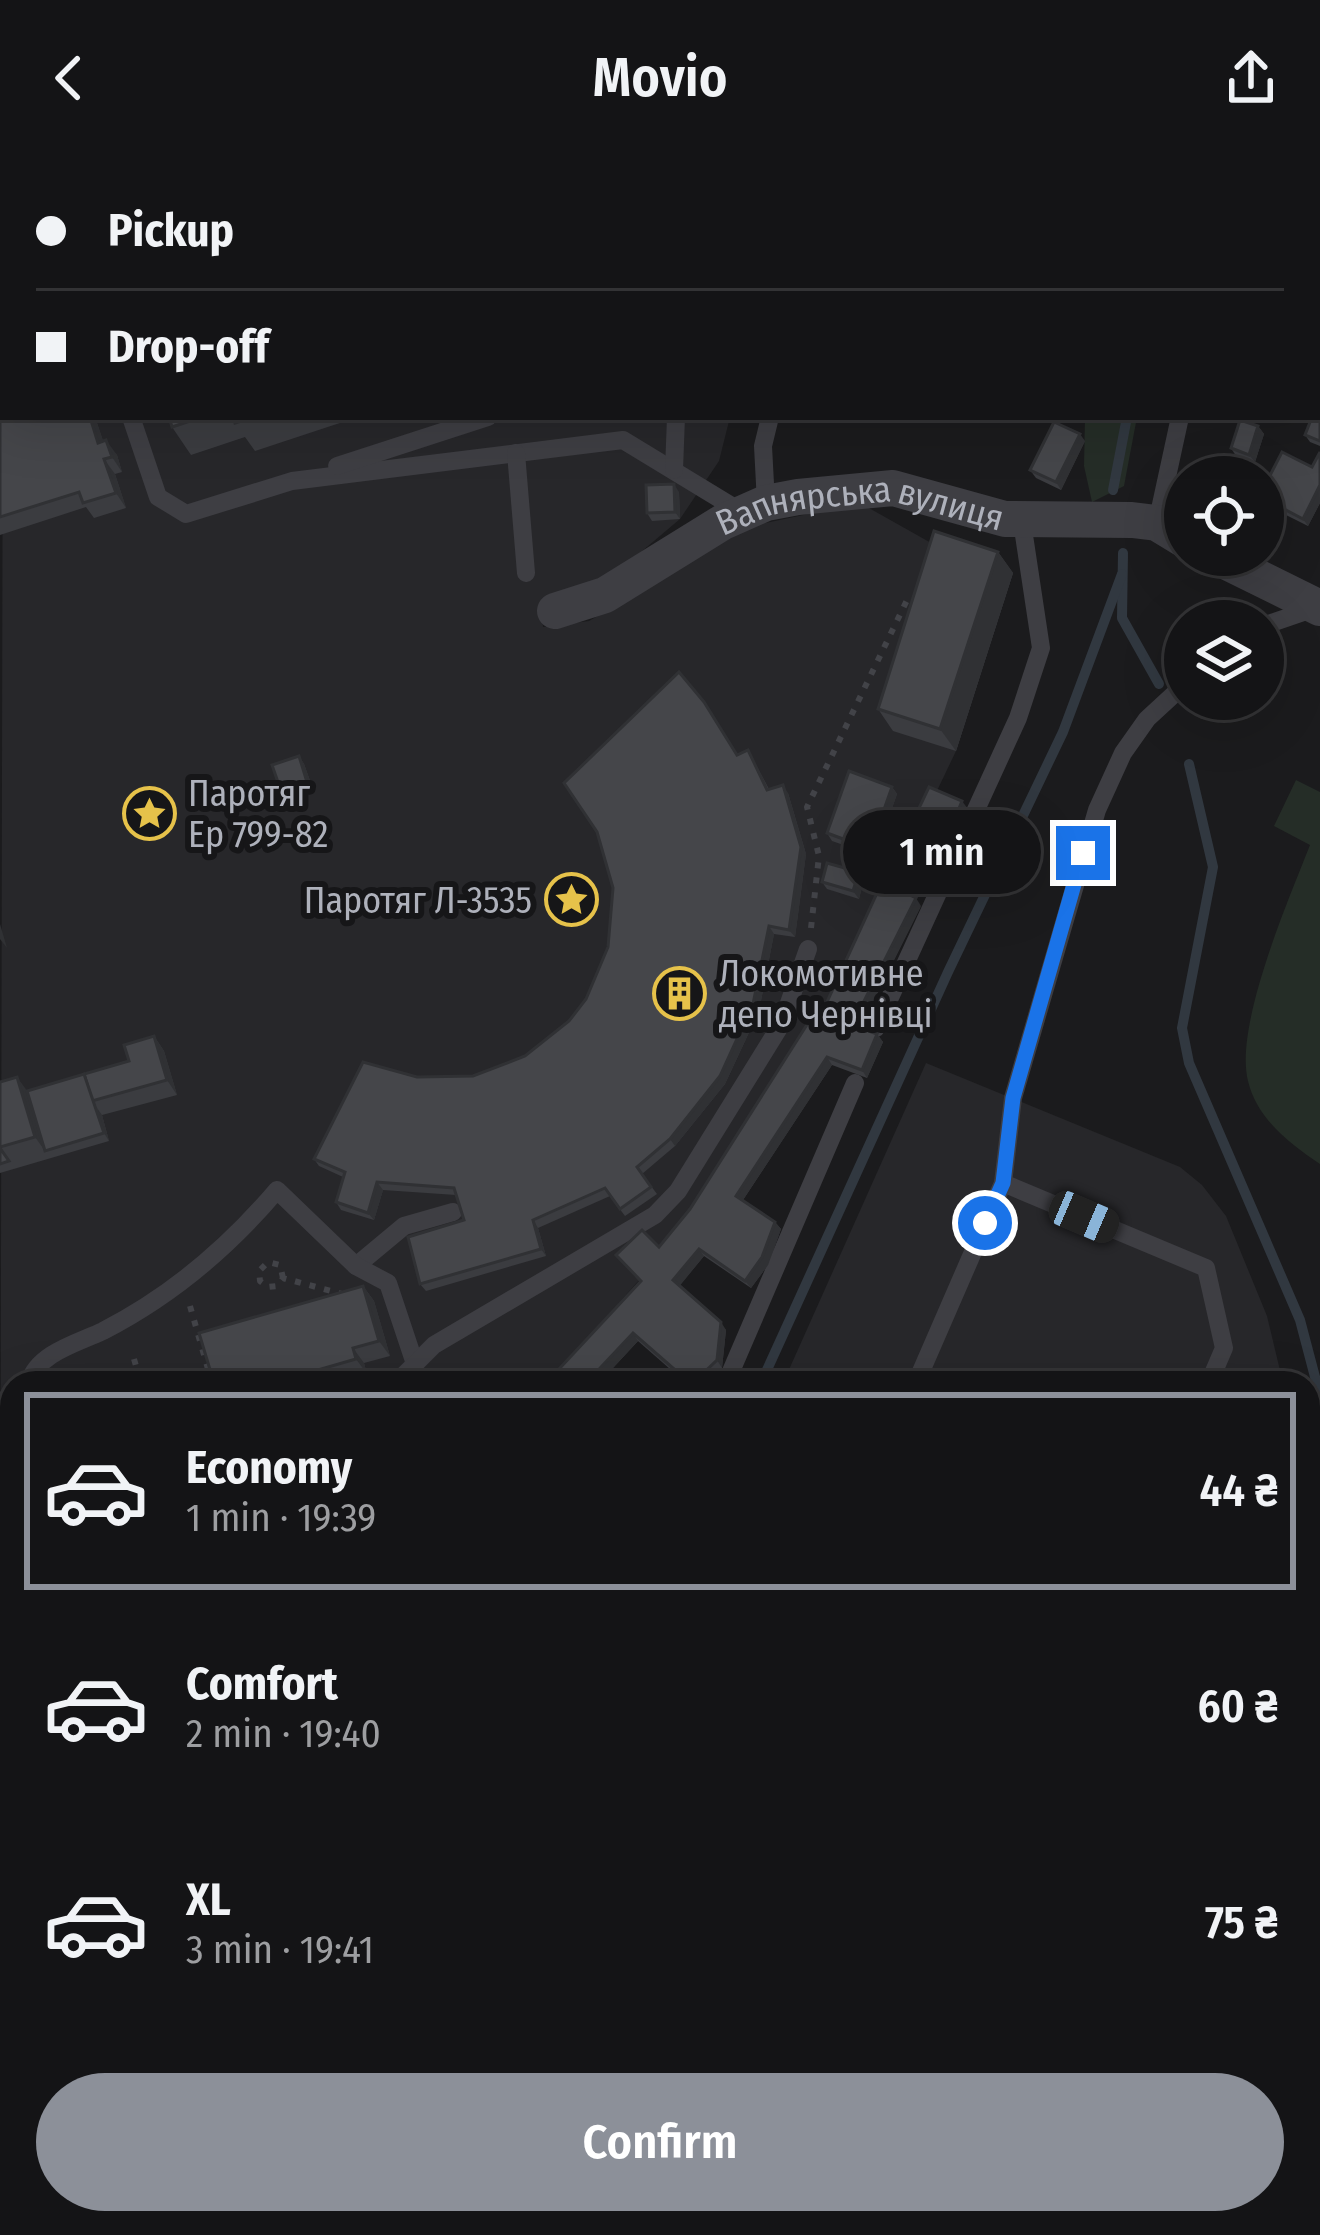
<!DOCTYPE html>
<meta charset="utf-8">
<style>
:root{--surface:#141416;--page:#212123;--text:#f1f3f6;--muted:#9d9ea1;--line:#333335;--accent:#8c9099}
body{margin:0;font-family:"Fira Sans Condensed",sans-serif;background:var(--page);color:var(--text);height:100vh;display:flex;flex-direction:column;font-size:45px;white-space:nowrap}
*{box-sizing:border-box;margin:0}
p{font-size:39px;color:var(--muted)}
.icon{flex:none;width:66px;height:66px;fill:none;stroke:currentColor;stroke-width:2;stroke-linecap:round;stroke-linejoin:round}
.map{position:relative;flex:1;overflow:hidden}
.sheet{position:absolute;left:0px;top:1215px;width:1320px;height:864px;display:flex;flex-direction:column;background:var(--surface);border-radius:36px 36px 0 0;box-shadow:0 12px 48px #0002,0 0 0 3px var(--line)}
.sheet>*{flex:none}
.top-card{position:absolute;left:0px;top:0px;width:1320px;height:264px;box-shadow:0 12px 48px #0002,0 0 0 3px var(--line);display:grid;align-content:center;height:264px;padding:0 36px;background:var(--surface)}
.controls{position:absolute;left:1164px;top:300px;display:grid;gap:24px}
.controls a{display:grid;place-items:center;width:120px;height:120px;border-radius:50%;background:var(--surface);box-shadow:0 12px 48px #0002,0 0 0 3px var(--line);font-size:60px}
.end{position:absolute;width:54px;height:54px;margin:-27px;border:15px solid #1a73e8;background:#fff;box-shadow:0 0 0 6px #fff}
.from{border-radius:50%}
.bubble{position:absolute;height:84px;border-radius:42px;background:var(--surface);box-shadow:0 12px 48px #0002,0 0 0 3px var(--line);font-size:39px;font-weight:600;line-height:84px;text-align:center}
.car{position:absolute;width:36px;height:72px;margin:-36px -18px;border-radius:15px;box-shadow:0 0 9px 3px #0007;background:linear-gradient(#222 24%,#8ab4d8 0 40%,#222 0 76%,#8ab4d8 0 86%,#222 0)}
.top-card b{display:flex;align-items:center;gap:42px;height:114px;font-size:45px}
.top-card b+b{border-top:3px solid var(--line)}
.top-card i{width:30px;height:30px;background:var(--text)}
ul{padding:21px 0 0;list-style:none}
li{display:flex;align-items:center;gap:36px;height:198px;margin:0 24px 18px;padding:0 12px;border:6px solid transparent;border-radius:0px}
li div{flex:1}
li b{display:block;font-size:45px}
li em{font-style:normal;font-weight:600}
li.current{border-color:var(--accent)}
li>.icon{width:108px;height:108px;stroke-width:1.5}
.cta{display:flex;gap:24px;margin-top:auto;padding:24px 36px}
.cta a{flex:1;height:138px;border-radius:72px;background:var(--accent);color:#fff;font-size:48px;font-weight:600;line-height:138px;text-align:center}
header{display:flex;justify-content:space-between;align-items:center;height:156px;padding:0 36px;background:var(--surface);font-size:54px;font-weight:600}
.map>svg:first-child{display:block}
.built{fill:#27272a}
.green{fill:#252d27}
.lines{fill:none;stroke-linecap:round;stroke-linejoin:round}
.stream{stroke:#313840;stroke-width:10}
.path{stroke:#424348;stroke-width:6;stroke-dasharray:6 9;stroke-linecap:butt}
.lane{stroke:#3e3e43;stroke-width:18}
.street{stroke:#3e3e43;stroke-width:36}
.wall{fill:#3b3c40}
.shaded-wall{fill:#303134}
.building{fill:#45464a;stroke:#303134;stroke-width:3}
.route{stroke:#1a73e8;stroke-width:15}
.labels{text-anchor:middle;stroke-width:12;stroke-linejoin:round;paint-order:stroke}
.street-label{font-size:36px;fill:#aeb1bb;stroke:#161618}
.poi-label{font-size:36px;fill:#aeb1bb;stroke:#161618;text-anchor:start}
</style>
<header><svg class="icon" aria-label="back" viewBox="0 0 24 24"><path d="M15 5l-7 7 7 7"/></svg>Movio<svg class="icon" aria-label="share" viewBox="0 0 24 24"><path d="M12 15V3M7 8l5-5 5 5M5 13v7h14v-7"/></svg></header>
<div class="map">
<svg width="1320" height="2079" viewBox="0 0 1320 2079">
<rect width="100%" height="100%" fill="#1b1b1d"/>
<g class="built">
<polygon points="3,126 3,261 730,261 719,305 680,363 609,423 584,436 541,444 543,471 589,465 751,370 860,347 949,397 1013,417 956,595 826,867 695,1061 548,1227 12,1227 12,1680 2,1669 0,1577"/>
<polygon points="926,907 1180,1011 1202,1029 1226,1060 1267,1160 1283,1227 783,1227"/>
</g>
<g class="green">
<polygon points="1085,261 1137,261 1124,330 1092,346 1084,310"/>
<path d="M 1296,624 L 1320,636 L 1320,1008 C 1290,988 1257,963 1248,925 C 1234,869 1289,743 1310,689 L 1274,670 Z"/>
</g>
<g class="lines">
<g class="stream">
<polyline points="194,3 200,0"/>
<polyline points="1180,3 1180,0"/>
<polyline points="0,95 3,93"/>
<polyline points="1113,334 1127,261"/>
<polyline points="1123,397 1122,462 1159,528"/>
<polyline points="1189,608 1213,711 1182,872 1189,907 1300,1164 1320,1240"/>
<polyline points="761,1227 948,816 1063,576 1122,418"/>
<polyline points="1308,1455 1320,1426"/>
<polyline points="993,2079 998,2067"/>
</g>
<g class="path">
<polyline points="811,772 819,700 807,651 909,440"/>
<polyline points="283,1122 280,1109 268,1106 259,1115 260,1125 268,1131 277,1130 283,1122 342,1138"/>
<polyline points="190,1150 212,1227"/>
<polyline points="134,1203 141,1227"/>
<polyline points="712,2079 716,2067"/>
</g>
<g class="lane">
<polyline points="972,3 972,0"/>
<polyline points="1247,3 1247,0"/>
<polyline points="131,261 158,341 186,358 292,325 623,284 743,357"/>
<polyline points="516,297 526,417"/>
<polyline points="337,310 488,261"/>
<polyline points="674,314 676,261"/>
<polyline points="766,347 763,290 770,261"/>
<polyline points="1157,367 1180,261"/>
<polyline points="1263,470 1315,452"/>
<polyline points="876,872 1018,562 1041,492 1022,366"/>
<polyline points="1003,1027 1013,942 1097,654 1123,597 1147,563 1185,528"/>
<polyline points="356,1110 404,1070 453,1056"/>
<path d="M 29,1227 C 37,1197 78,1187 103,1175 C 171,1140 228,1092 277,1034 L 356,1110 L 388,1127 L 415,1208"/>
<polyline points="384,1227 402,1221 434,1189 655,1059 678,1035 782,867 808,793"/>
<polyline points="726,1227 855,927"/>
<polyline points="916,1227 1003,1027 1206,1112 1224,1192 1209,1227"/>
</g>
<g class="street">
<polyline points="1213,399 1320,452"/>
<path id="s1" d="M 555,455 L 605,439 L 723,366 L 766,347 L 798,341 L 893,332 L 1005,363 L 1132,364 L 1157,367 L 1185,384"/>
<polyline points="0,1704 12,1701"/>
</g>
</g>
<g class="wall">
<polygon points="0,229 3,261 95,261 103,285 117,299 122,316 115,318 126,352 94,362 86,351 0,379"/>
<polygon points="1320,248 1320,290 1310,286 1305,279"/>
<polygon points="169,261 358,261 255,295 245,281 191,299 172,271"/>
<polygon points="1258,270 1264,278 1255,306 1236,300 1231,292"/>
<polygon points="1085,285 1061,334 1036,322 1030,314"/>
<polygon points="1320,296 1320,347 1308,370 1264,348 1263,333 1312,311"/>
<polygon points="679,336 680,363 652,365 647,357"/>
<polygon points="998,396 1013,417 956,595 893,575 878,553"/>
<polygon points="748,594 769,633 788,637 806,698 795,781 774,778 759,855 725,928 675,990 642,1018 657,1038 625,1060 610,1040 538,1072 546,1100 426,1135 420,1128 464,1064 456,1039 383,1034 374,1064 341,1054 336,1046 343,1021 319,1010 314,1003 417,921 473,920 525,900 569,865 586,843 737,599"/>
<polygon points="299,600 304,608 313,633 286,642 281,635"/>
<polygon points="892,631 897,638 875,700 832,685 827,677"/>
<polygon points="919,652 968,653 958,675 924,660"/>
<polygon points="864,723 859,743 827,733 822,726"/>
<polygon points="921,750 860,872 877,878 883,886 867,922 832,909 743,1044 775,1066 781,1073 768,1109 751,1132 704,1100 679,1130 726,1174 722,1212 706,1227 686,1227 638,1185 599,1227 546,1227 640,1126 616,1099 659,1091 690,1053 821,859"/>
<polygon points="154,880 164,895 177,939 102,959 109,985 0,1017 0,926 27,935 129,905"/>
<polygon points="363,1130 374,1145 390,1200 364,1207 367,1218 335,1227 214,1227"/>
<polygon points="0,1349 12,1350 12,1559 0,1562"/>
<polygon points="12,1781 12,1836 9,1873 12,1873 12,1962 0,1961 0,1793 10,1794"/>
<polygon points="0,1970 12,1972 12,2041 0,2039"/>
<polygon points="83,2067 109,2067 108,2072"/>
<polygon points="917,2067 913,2079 884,2079 877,2077 872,2070"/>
<polygon points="1025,2067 1057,2067 1051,2079 1039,2079 1030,2074"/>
</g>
<g class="shaded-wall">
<polygon points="90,261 95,261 109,302 98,287"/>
<polygon points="1258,270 1264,278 1255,306 1249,299"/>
<polygon points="1080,278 1085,285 1061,334 1056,326"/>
<polygon points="106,284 117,299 122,316 112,301"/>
<polygon points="104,303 115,318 126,352 116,337"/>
<polygon points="674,328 679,336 680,363 675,356"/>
<polygon points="1320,329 1320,347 1308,370 1303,363"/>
<polygon points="998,396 1013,417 956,595 940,573"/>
<polygon points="299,600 304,608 313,633 307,626"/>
<polygon points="783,629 788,637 806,698 795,781 789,774"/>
<polygon points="892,631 897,638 875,700 870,693"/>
<polygon points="962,645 968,653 958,675 953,667"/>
<polygon points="859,716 864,723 859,743 853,735"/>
<polygon points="916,742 921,750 858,876 852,869"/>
<polygon points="0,768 7,792 0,783"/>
<polygon points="769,770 774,778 759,855 725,928 675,990 670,983"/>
<polygon points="877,878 883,886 867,922 862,914"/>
<polygon points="154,880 164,895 177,939 167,924"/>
<polygon points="827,901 832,909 741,1047 736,1040"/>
<polygon points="17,921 33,943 45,995 50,1002 35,981"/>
<polygon points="97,952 102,959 109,985 104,977"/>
<polygon points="377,1026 383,1034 374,1064 368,1057"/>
<polygon points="533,1064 538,1072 546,1100 541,1093"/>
<polygon points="775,1066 781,1073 768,1109 751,1132 745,1125"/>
<polygon points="699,1093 704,1100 678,1132 673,1124"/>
<polygon points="363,1130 374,1145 390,1200 379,1185"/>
<polygon points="721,1166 726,1174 722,1212 717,1204"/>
<polygon points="633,1177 638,1185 599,1227 586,1227"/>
<polygon points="353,1192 364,1207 367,1218 356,1203"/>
<polygon points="7,1827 12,1834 8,1880 3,1872"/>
<polygon points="382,2067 389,2067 386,2079 378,2079"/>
<polygon points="630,2067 645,2067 641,2079 626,2079"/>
<polygon points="909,2067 917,2067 913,2079 906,2078"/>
<polygon points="1048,2067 1057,2067 1051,2079 1045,2079 1043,2076"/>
</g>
<g class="building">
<polygon points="842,0 880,0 884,3 840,3"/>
<polygon points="3,228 3,261 90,261 98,287 106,284 112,301 104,303 116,337 83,347 79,336 0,361 0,229"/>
<polygon points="1318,247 1320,248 1320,285 1305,279 1312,261 1317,261"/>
<polygon points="169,261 202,261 172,271"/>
<polygon points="233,261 253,261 235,267"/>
<polygon points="1240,264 1258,270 1249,299 1231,292"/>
<polygon points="1054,266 1080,278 1056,326 1030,314"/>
<polygon points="1282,296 1312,311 1320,296 1320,329 1303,363 1263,342 1263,333"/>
<polygon points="674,328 675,356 647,357 646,329"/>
<polygon points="934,375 998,396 940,573 878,553"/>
<polygon points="679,516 704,546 737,599 748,594 767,634 783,629 801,691 789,774 769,770 753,848 720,920 670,983 637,1011 651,1031 620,1053 605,1032 533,1064 541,1093 420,1128 408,1081 464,1064 454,1032 377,1026 368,1057 336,1046 345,1016 314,1003 363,906 417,921 473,920 525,900 569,865 586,843 608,791 613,732 597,676 564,627"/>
<polygon points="299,600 307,626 281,635 272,609"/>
<polygon points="849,615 892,631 870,693 827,677"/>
<polygon points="929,631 962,645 953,667 919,652"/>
<polygon points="827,707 859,716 853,735 822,726"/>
<polygon points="882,726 916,742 852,869 877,878 862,914 827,901 736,1040 775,1066 762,1101 745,1125 699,1093 673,1124 721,1166 717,1204 693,1227 690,1227 633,1177 586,1227 546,1227 641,1125 616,1099 642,1074 659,1091 690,1053 815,856 821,859"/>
<polygon points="154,880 167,924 92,945 84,918 129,905 124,889"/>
<polygon points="84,918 104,977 45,995 27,935"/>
<polygon points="17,921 35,981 0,991 0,926"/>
<polygon points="0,992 9,1005 0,1008"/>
<polygon points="363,1130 379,1185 353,1192 356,1203 273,1227 214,1227 199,1177"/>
<polygon points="10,1346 12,1355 12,1525 0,1529 0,1349"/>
<polygon points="12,1781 12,1827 7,1827 3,1872 12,1873 12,1955 0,1954 0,1793 10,1794"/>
<polygon points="0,1970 12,1972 12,2035 0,2032"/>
<polygon points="331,2067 382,2067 378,2079 353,2079 330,2072"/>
<polygon points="469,2067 501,2067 512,2070 509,2079 465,2079"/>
<polygon points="553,2067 574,2067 587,2071 584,2079 549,2079"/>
<polygon points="601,2067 630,2067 626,2079 597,2079"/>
<polygon points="872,2067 909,2067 906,2078 872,2070"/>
<polygon points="1025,2067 1048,2067 1043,2076"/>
<polygon points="1298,2067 1305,2079 1277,2079"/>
<polygon points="825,2070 841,2075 840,2079 822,2079"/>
<polygon points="1271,2070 1276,2079 1256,2079"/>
</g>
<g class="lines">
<polyline class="route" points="985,1067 1003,1027 1013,942 1083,697"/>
</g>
<defs>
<symbol id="sight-ring" viewBox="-11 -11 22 22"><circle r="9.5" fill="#161618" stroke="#e6c24a" stroke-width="1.5"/><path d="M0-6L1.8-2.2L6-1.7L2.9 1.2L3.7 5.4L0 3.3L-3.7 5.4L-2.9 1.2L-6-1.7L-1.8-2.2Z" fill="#e6c24a"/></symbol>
<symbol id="building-ring" viewBox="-11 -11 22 22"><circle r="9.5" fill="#161618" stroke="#e6c24a" stroke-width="1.5"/><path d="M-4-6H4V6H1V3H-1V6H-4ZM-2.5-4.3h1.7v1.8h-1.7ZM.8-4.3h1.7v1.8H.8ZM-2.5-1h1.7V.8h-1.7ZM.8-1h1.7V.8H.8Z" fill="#e6c24a"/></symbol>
</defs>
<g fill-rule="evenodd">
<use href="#sight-ring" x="120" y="628" width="59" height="59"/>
<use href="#sight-ring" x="542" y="714" width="59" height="59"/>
<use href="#building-ring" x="650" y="808" width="59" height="59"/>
</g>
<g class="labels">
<g class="street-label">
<text dy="13" stroke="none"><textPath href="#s1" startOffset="333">Вапнярська вулиця</textPath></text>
</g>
<g class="poi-label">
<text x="188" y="650">Паротяг<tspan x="188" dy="41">Ер 799-82</tspan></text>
<text x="532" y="757" text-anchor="end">Паротяг Л-3535</text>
<text x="719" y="830">Локомотивне<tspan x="719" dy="41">депо Чернівці</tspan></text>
</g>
</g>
</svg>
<div class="controls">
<a><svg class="icon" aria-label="locate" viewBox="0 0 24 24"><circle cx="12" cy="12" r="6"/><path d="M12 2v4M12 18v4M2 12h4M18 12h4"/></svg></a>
<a><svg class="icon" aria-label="layers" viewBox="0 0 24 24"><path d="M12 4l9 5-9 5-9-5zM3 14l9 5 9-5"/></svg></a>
</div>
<i class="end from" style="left:985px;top:1067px"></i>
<i class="end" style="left:1083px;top:697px"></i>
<div class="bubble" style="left:843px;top:654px;width:198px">1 min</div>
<i class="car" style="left:1084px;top:1061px;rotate:113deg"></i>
<div class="top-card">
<b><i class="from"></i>Pickup</b>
<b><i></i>Drop-off</b>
</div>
<section class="sheet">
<ul>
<li class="current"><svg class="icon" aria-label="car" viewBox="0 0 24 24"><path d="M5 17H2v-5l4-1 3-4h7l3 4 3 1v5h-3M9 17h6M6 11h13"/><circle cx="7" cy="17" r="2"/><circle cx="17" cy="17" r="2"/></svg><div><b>Economy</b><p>1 min · 19:39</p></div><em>44 ₴</em></li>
<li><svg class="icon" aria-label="car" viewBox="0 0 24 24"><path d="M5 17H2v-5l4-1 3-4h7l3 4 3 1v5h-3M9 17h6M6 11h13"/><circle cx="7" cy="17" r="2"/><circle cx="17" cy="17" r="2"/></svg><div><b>Comfort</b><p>2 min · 19:40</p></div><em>60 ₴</em></li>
<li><svg class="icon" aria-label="car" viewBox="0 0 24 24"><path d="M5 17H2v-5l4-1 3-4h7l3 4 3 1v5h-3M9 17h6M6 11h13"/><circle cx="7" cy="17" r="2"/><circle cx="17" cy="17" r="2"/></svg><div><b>XL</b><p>3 min · 19:41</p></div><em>75 ₴</em></li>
</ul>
<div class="cta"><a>Confirm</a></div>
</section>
</div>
